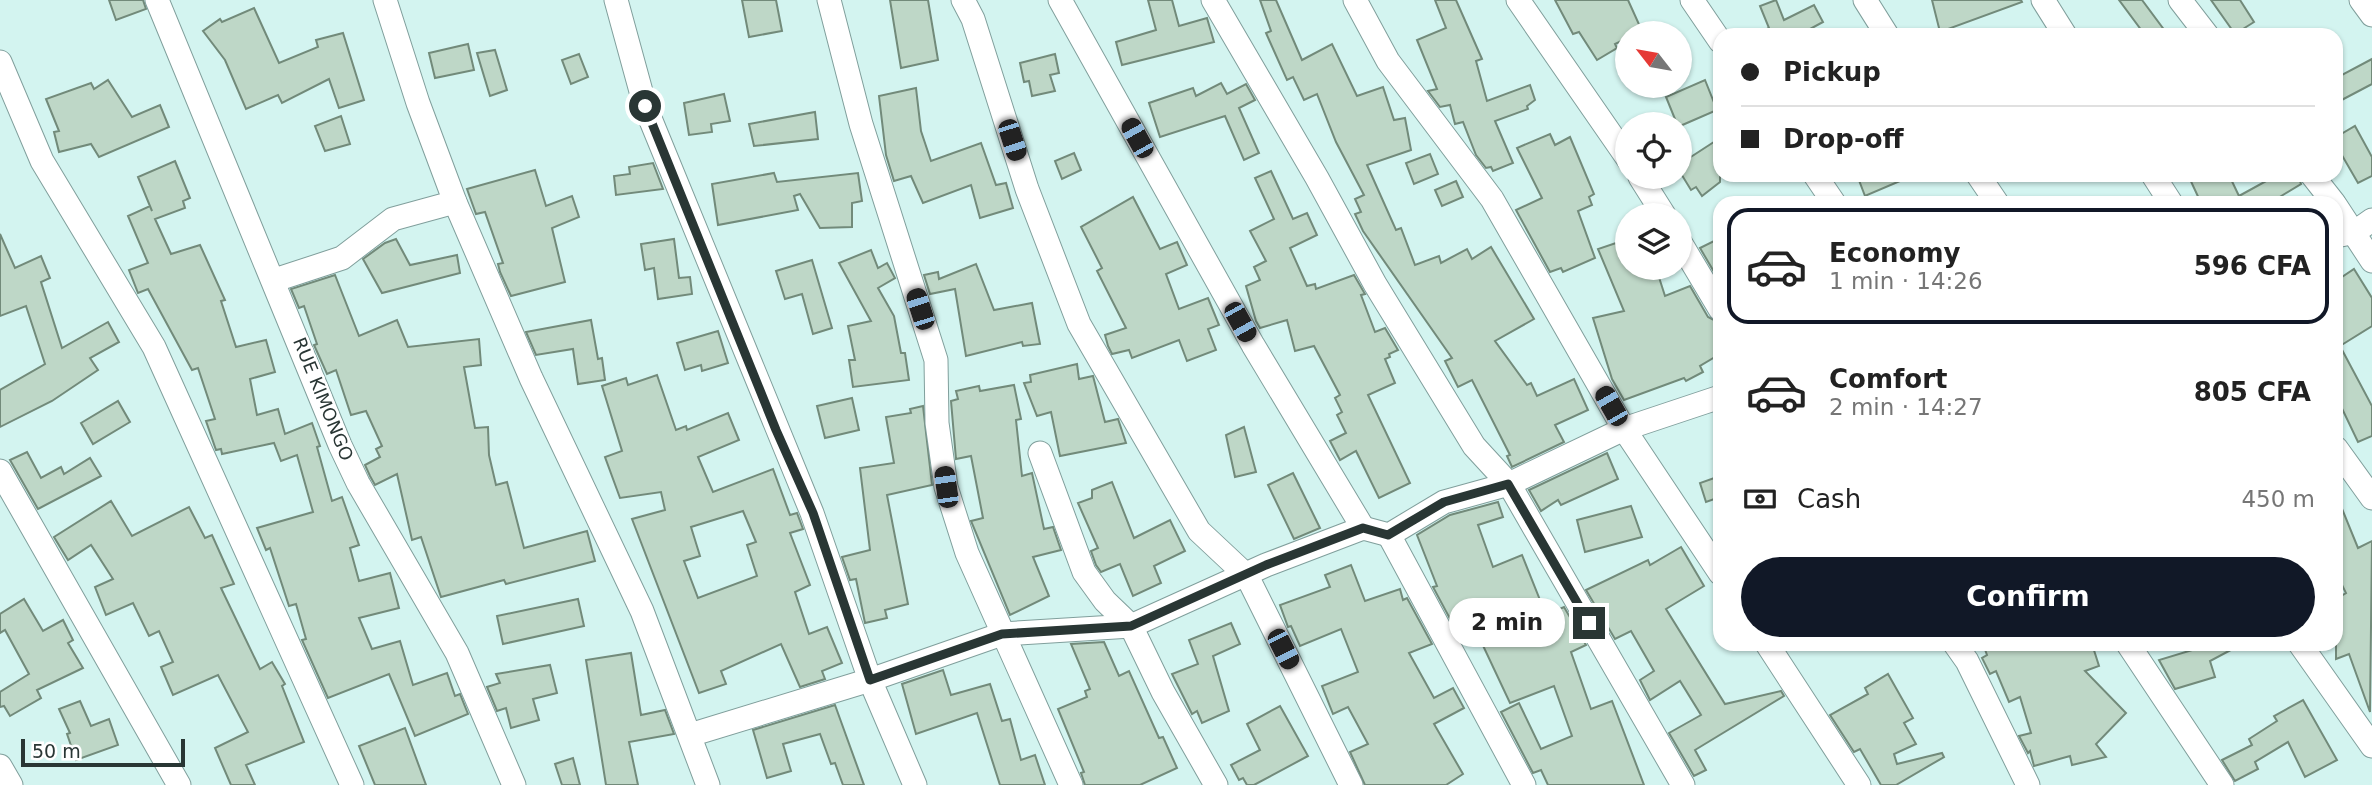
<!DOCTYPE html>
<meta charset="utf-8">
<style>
:root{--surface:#fff;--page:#f2f2f2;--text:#222;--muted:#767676;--line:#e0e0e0;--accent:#111827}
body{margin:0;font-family:"DejaVu Sans",sans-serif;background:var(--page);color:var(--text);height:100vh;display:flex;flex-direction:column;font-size:26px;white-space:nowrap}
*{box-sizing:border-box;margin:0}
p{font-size:23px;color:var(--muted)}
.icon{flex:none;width:38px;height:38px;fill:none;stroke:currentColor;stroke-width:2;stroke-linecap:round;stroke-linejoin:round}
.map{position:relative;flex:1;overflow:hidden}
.sheet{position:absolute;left:1713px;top:196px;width:630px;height:455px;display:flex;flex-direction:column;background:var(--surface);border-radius:21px;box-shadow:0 2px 5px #0004}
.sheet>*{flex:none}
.hud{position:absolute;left:1713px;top:28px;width:630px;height:154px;border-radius:21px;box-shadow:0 2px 5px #0004;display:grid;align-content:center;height:154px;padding:0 28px;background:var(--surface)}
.needle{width:46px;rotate:301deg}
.buttons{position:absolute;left:1615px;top:21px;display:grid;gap:14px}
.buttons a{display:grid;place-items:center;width:77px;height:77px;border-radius:50%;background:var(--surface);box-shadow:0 2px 5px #0004;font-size:35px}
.scale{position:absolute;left:21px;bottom:18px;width:164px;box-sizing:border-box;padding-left:7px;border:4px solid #293634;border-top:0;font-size:19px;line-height:24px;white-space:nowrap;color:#293634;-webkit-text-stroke:5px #fff;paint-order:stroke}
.end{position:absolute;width:32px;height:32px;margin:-16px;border:9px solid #293634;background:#fff;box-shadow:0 0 0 4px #fff}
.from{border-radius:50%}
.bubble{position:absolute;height:49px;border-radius:24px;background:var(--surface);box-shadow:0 2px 5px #0004;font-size:23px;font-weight:600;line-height:49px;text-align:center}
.car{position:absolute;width:21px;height:42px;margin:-21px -10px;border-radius:9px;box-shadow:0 0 5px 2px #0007;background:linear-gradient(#222 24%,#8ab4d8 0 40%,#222 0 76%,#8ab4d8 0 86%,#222 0)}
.hud b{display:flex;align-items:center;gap:24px;height:66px;font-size:26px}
.hud b+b{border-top:2px solid var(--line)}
.hud i{width:18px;height:18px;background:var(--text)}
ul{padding:12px 0 0;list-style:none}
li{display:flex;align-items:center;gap:21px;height:116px;margin:0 14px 10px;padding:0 14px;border:4px solid transparent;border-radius:21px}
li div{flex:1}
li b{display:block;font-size:26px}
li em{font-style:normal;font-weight:600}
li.current{border-color:var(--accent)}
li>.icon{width:63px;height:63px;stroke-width:1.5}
.pay{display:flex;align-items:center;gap:18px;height:77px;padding:0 28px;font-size:26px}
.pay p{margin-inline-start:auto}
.action{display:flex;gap:14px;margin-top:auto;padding:14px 28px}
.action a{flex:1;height:80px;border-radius:42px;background:var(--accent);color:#fff;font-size:28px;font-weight:600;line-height:80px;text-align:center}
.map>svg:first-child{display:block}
.building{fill:#bed7c7;stroke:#728a7a;stroke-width:2;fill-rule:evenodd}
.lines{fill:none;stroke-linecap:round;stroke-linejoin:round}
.street-casing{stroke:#809f9c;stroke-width:25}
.street{stroke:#fff;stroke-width:23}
.route{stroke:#293634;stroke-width:9}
.labels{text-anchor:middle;stroke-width:5;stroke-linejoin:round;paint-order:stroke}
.street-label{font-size:18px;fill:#293634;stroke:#fff}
</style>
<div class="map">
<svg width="2372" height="785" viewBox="0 0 2372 785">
<rect width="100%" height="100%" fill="#d3f4f0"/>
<g class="building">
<polygon points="109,0 143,0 146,9 116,20"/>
<polygon points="742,0 776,0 782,31 749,37"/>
<polygon points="890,0 928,0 938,60 901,68"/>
<polygon points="1148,0 1172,0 1179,26 1207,18 1214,42 1122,65 1116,42 1156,30"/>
<polygon points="1260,0 1276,0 1302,60 1332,44 1357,96 1383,87 1394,120 1405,118 1411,150 1367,165 1396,230 1401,228 1415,265 1439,256 1441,263 1467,249 1472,259 1491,247 1534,319 1495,341 1527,385 1531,383 1537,396 1574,379 1588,410 1555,425 1564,442 1512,467 1507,456 1510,455 1472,380 1458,387 1445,361 1452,358 1363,231 1355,214 1361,212 1355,199 1364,195 1336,142 1317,94 1304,100 1293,77 1287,80 1266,33 1271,31"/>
<polygon points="1435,0 1456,0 1482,59 1476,61 1487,101 1530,85 1535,100 1527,106 1528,109 1495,121 1513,163 1493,171 1491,167 1486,168 1476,155 1463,122 1455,124 1450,105 1440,107 1428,91 1437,89 1417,40 1446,28"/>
<polygon points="1555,0 1628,0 1642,31 1628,33 1628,38 1615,44 1617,48 1597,60 1579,32 1573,34"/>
<polygon points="1776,0 1784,20 1814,5 1823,22 1799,35 1755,35 1769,28 1760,6"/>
<polygon points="1932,0 2021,0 2022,2 1940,32"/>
<polygon points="2119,0 2142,0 2168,35 2145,35"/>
<polygon points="2211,0 2240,0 2254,22 2235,34"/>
<polygon points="254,8 279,63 318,47 316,40 343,33 364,100 339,108 329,79 282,103 278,95 246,109 225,60 203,31 220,19 222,22"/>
<polygon points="468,44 474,70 435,78 429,53"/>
<polygon points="495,50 507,90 490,96 477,53"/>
<polygon points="579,54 588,77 571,84 562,60"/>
<polygon points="1055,54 1059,73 1050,75 1055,91 1032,96 1029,81 1024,82 1020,63"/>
<polygon points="2372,59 2372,84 2336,103 2336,78"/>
<polygon points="108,80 132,117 160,105 169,127 99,157 91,144 59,152 54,132 59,131 46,99 91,83 94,89"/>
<polygon points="1705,80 1717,110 1680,126 1677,124 1666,97"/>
<polygon points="1221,83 1227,94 1246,84 1255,100 1239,108 1259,153 1244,160 1225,116 1160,137 1149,103 1193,88 1196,96"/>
<polygon points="916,88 921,131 931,161 981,143 996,185 1006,183 1013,208 980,218 971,185 923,203 911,176 894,181 886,155 879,96"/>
<polygon points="724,94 730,121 711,124 712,132 689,135 684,103"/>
<polygon points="815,112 818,139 754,146 749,124"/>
<polygon points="341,116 350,144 325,151 315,126"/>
<polygon points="2355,126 2372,157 2372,176 2358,183 2336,145 2336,137"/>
<polygon points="1550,134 1555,145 1570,137 1594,194 1589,197 1592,205 1578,211 1595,258 1563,272 1561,268 1550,272 1516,210 1542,198 1517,148"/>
<polygon points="1720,138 1720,182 1702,196 1696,187 1691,190 1680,172 1680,164"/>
<polygon points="1074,153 1081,170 1062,179 1055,161"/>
<polygon points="1430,154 1438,174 1414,184 1406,163"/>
<polygon points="175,161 190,198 183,201 185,208 155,219 171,254 200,245 225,300 221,301 236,347 266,340 275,372 250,379 257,415 278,409 285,434 312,423 320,446 317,447 332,501 342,497 359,545 350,548 359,581 390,573 399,608 359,618 372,649 400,641 413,685 447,673 455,696 460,694 468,714 415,736 389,674 328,698 302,640 306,639 296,604 289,606 270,548 266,550 257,528 313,512 297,455 281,461 274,443 222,454 221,449 216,450 206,421 215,419 198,368 192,370 148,289 138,293 129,270 148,263 128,216 150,206 152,211 138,177"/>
<polygon points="653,163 663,189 616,195 614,176 630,174 629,167"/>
<polygon points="535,170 546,206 572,196 579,217 552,228 565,282 511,296 500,272 498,264 503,263 485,212 476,214 467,189"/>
<polygon points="1271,171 1293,219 1307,213 1317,235 1290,248 1307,286 1315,284 1316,289 1354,275 1365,294 1361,295 1375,332 1385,328 1398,350 1389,354 1390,357 1385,359 1395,383 1368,395 1410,483 1379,498 1356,451 1340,460 1330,441 1346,433 1337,415 1342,412 1335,398 1340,395 1314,346 1295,351 1287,320 1260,328 1256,321 1246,286 1260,280 1254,267 1266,261 1250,231 1274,219 1255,178"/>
<polygon points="774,173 777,182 858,173 862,201 852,203 852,227 820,228 800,194 794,196 798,210 718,225 712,184"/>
<polygon points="1857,175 1914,175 1865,196"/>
<polygon points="2188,175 2229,175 2239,196 2277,175 2298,175 2301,184 2278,198 2281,203 2226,203 2232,200 2226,203 2201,203"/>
<polygon points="1456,181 1463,197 1442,206 1435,190"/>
<polygon points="1133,197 1160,249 1177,242 1187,265 1166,274 1179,309 1208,298 1219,325 1208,329 1216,350 1187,361 1179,340 1132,358 1129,350 1112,354 1108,346 1105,335 1126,328 1097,271 1102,268 1081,227"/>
<polygon points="0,234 15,268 41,256 50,278 41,282 62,348 108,322 119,342 90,358 98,370 52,401 0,427 0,390 45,364 26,306 0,316"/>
<polygon points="1720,238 1720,282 1700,248"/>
<polygon points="396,239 410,265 457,255 460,273 382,293 363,259 385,243"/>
<polygon points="674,239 679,278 690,277 692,294 658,299 654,268 645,270 641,244"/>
<polygon points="1628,239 1628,268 1656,268 1665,296 1690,286 1708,317 1720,323 1720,354 1700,366 1703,372 1686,381 1684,378 1624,400 1612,379 1593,318 1624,311 1598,249"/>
<polygon points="871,250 878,268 887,263 895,278 878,288 894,316 901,353 905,353 909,380 853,387 849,360 855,360 848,326 871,321 839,263"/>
<polygon points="812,260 832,328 813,334 802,294 785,299 776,271"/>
<polygon points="976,264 994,310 1032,303 1040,344 1023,346 1022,342 966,356 955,289 930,294 924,275 938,272 939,279"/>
<polygon points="2354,269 2372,298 2372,326 2340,346 2372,406 2372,436 2358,442 2336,396 2336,281"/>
<polygon points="335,275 359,336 397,320 408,347 479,339 481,365 464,367 475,428 488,427 489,455 496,485 507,482 524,548 587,531 595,561 506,584 504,580 441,597 421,537 412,540 397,474 375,485 370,476 365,465 380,457 376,449 382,446 366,411 351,415 336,370 327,374 314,345 317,344 304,306 299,308 291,289"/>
<polygon points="591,320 598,359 602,358 605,380 578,384 573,349 536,355 526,332"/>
<polygon points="718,331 728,363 702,371 701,365 685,370 677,343"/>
<polygon points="1077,364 1079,379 1093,376 1105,422 1118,419 1126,443 1060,456 1051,412 1037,416 1024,383 1031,382 1030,375"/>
<path d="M 657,375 L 676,430 L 686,426 L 687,430 L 728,413 L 739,440 L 698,457 L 713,492 L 773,469 L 790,515 L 797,513 L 803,529 L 790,533 L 810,585 L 795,592 L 809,634 L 827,627 L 842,663 L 822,671 L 825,679 L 800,687 L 781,644 L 721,671 L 726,684 L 699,693 L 632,519 L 665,510 L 661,492 L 620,498 L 605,457 L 622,451 L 602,386 L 626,378 L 628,385 ZM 743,511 L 756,542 L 747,545 L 757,576 L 698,598 L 684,561 L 700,556 L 691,527 Z"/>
<polygon points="1014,385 1021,419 1016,420 1022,476 1032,473 1044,529 1053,527 1061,550 1033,557 1049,596 1010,615 971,521 983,518 971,456 956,459 951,401 958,399 956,391 979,386 980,391"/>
<polygon points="852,398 859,430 825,438 817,406"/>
<polygon points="118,401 130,422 93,444 81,423"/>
<polygon points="923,406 932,485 887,495 908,604 885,610 887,618 865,623 856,579 850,580 842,557 870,550 860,468 894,463 886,417 911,413 910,409"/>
<polygon points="1244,427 1256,472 1235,477 1226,435"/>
<polygon points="27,452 41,478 61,467 64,474 90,458 101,476 38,509 10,460"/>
<polygon points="1607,453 1618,479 1561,505 1558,500 1541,511 1529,490"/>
<polygon points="1293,473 1320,528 1294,539 1268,485"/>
<polygon points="1720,476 1720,497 1706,502 1700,483"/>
<polygon points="1112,482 1134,538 1170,520 1185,551 1154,566 1161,583 1133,596 1120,564 1101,572 1096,565 1091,551 1098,548 1078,503 1092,498 1092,490"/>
<polygon points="2336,494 2358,548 2372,541 2370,712 2349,654 2336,659 2336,599 2346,593 2336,573"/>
<polygon points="111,501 132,536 189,507 205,538 212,535 234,584 221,588 260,669 272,662 285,684 282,686 304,742 246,765 255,785 231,785 215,748 248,732 218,675 173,695 161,667 173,662 159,631 149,636 133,603 106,615 95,587 113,579 91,545 68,560 54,537"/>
<polygon points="1498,502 1503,517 1478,525 1493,567 1522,555 1546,615 1564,607 1586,645 1571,652 1591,709 1612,701 1644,785 1548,785 1541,770 1533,773 1501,712 1519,703 1541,749 1572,736 1554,686 1510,703 1479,637 1463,643 1433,587 1437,586 1417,535 1450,515"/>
<polygon points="1631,506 1642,537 1585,552 1577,520"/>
<polygon points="1681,547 1704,586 1666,609 1725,704 1781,691 1784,696 1695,750 1706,770 1694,776 1669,733 1701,715 1680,681 1650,700 1640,680 1654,671 1631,631 1615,639 1586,590 1648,560 1650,565"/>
<polygon points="1351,565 1365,601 1400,589 1403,600 1407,598 1432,644 1409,653 1434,698 1453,688 1464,708 1434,724 1463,774 1446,785 1365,785 1350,752 1368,744 1348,707 1333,714 1322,686 1358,672 1341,629 1300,646 1291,626 1288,627 1280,605 1330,587 1325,575"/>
<polygon points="24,599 43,631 63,620 73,640 68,643 83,668 37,690 41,698 10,716 4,706 0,707 0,692 29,674 5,630 0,633 0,614"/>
<polygon points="578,599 584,626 503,644 497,616"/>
<polygon points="1231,623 1240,644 1213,656 1229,711 1202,723 1197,711 1192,714 1172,674 1198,664 1189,640"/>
<polygon points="1104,642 1119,676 1129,671 1159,738 1163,737 1177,768 1140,785 1085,785 1081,773 1084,772 1058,709 1087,697 1085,691 1090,689 1071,644"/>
<polygon points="1983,644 2092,644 2099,666 2085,671 2126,713 2096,744 2106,757 2072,765 2070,756 2034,766 2030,751 2028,753 2019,736 2031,733 2020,697 2009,702 1996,671 1990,674 1982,658 1987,655"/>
<polygon points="2212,644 2242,644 2210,661 2215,677 2175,689 2159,660"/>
<polygon points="631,653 641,715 665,710 674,734 629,742 638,785 606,785 586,660"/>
<polygon points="550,665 557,693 533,699 539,720 511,728 506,708 497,711 487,687 500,683 496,674"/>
<polygon points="943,670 951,695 990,684 1002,721 1010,719 1021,760 1035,755 1045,785 1000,785 977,713 916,734 902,684"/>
<polygon points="1888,674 1913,718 1904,723 1916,744 1894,754 1897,764 1942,753 1944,757 1896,785 1881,785 1860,749 1854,752 1830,715 1868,694 1865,688"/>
<polygon points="2303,700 2337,760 2305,777 2288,742 2255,762 2258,769 2235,781 2222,760 2252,745 2249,739 2277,721 2274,716"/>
<polygon points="80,701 91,726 109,719 118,745 76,760 67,734 70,733 59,709"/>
<polygon points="835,705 864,785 843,785 835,763 831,764 820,734 783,744 791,771 767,778 753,730"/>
<polygon points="1280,706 1308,756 1254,785 1247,785 1243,778 1239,780 1231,765 1260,750 1247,724"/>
<polygon points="405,728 426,785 375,785 359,746"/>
<polygon points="573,758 580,785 562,785 555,764"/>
</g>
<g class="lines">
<defs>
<g id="street">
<polyline points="157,0 340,445 358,483 457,653 514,785"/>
<polyline points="385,0 418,103 455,202 531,378 642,611 708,785"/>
<polyline points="616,0 645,106 812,513 870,680 915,785"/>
<polyline points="829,0 861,124 936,360 937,423 946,487 967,553 1071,785"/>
<polyline points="963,0 973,19 1027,189 1079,324 1199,531 1247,576 1351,785"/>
<polyline points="1060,0 1253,345 1363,528"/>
<polyline points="1213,0 1317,178 1375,284 1474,446 1509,484 1683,785"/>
<polyline points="1355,0 1388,61 1492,199 1624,429 1720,573"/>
<polyline points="1518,0 1628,159"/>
<polyline points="1692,0 1720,41"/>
<polyline points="1865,0 1887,35"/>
<polyline points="2043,0 2065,35"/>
<polyline points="2180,0 2207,35"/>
<polyline points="2361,0 2372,15"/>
<polyline points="0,62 42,161 154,347 352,785"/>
<polyline points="1815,175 1834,203"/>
<polyline points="1978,175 1997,203"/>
<polyline points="2153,175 2171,203"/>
<polyline points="2312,175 2334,203"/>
<polyline points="1640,177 1664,215"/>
<polyline points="2336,206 2372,261"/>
<polyline points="2336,236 2355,232 2372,220"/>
<polyline points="1680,242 1720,309"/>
<polyline points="275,280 342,258 393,219 455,202"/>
<polyline points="2336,448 2372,498"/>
<polyline points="1040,453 1084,572 1105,601 1131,626 1163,692 1216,785"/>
<polyline points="0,471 179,785"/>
<polyline points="1389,535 1524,785"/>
<polyline points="1767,644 1859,785"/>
<polyline points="1955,644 1967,661 2028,785"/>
<polyline points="2128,644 2222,785"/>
<polyline points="2300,644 2372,746"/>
<polyline points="690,735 870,680 1002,634 1131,626 1266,565 1363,528 1389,535 1444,502 1509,484 1624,429 1720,397"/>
<polyline points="0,766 11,785"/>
</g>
</defs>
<use href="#street" class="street-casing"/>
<use href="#street" class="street"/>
</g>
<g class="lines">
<polyline class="route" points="645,106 776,430 813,513 870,680 1002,634 1131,626 1266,565 1363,528 1388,535 1444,502 1508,484 1589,623"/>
</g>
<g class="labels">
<g class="street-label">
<text transform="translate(323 399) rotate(68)" y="6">RUE KIMONGO</text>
</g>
</g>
</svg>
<div class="buttons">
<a><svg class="needle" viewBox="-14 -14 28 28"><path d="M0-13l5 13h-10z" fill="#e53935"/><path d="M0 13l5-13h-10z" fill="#767676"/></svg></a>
<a><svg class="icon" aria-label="locate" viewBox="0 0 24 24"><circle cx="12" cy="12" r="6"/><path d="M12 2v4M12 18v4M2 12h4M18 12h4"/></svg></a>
<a><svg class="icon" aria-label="layers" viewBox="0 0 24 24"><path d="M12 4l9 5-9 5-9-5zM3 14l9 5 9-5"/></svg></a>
</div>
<div class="scale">50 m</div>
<i class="end from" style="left:645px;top:106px"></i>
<i class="end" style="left:1589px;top:623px"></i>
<div class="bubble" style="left:1449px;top:598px;width:116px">2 min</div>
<i class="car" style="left:1137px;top:138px;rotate:331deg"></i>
<i class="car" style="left:1012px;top:140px;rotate:162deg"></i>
<i class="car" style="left:920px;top:309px;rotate:342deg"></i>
<i class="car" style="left:1240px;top:322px;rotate:151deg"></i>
<i class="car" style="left:1611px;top:406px;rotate:330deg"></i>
<i class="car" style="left:946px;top:487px;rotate:352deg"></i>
<i class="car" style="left:1283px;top:649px;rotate:153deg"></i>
<div class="hud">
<b><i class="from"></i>Pickup</b>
<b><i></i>Drop-off</b>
</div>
<section class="sheet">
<ul>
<li class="current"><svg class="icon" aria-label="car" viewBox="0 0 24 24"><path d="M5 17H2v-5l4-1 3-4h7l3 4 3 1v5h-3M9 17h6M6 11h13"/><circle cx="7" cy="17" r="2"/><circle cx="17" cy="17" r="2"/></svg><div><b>Economy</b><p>1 min · 14:26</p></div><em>596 CFA</em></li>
<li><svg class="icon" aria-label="car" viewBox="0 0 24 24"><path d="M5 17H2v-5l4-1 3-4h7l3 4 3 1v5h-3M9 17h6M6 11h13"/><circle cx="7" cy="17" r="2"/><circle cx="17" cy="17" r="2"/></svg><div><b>Comfort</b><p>2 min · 14:27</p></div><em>805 CFA</em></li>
</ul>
<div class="pay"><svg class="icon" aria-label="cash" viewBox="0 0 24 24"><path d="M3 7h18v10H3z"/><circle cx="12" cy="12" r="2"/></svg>Cash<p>450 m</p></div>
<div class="action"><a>Confirm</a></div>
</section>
</div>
